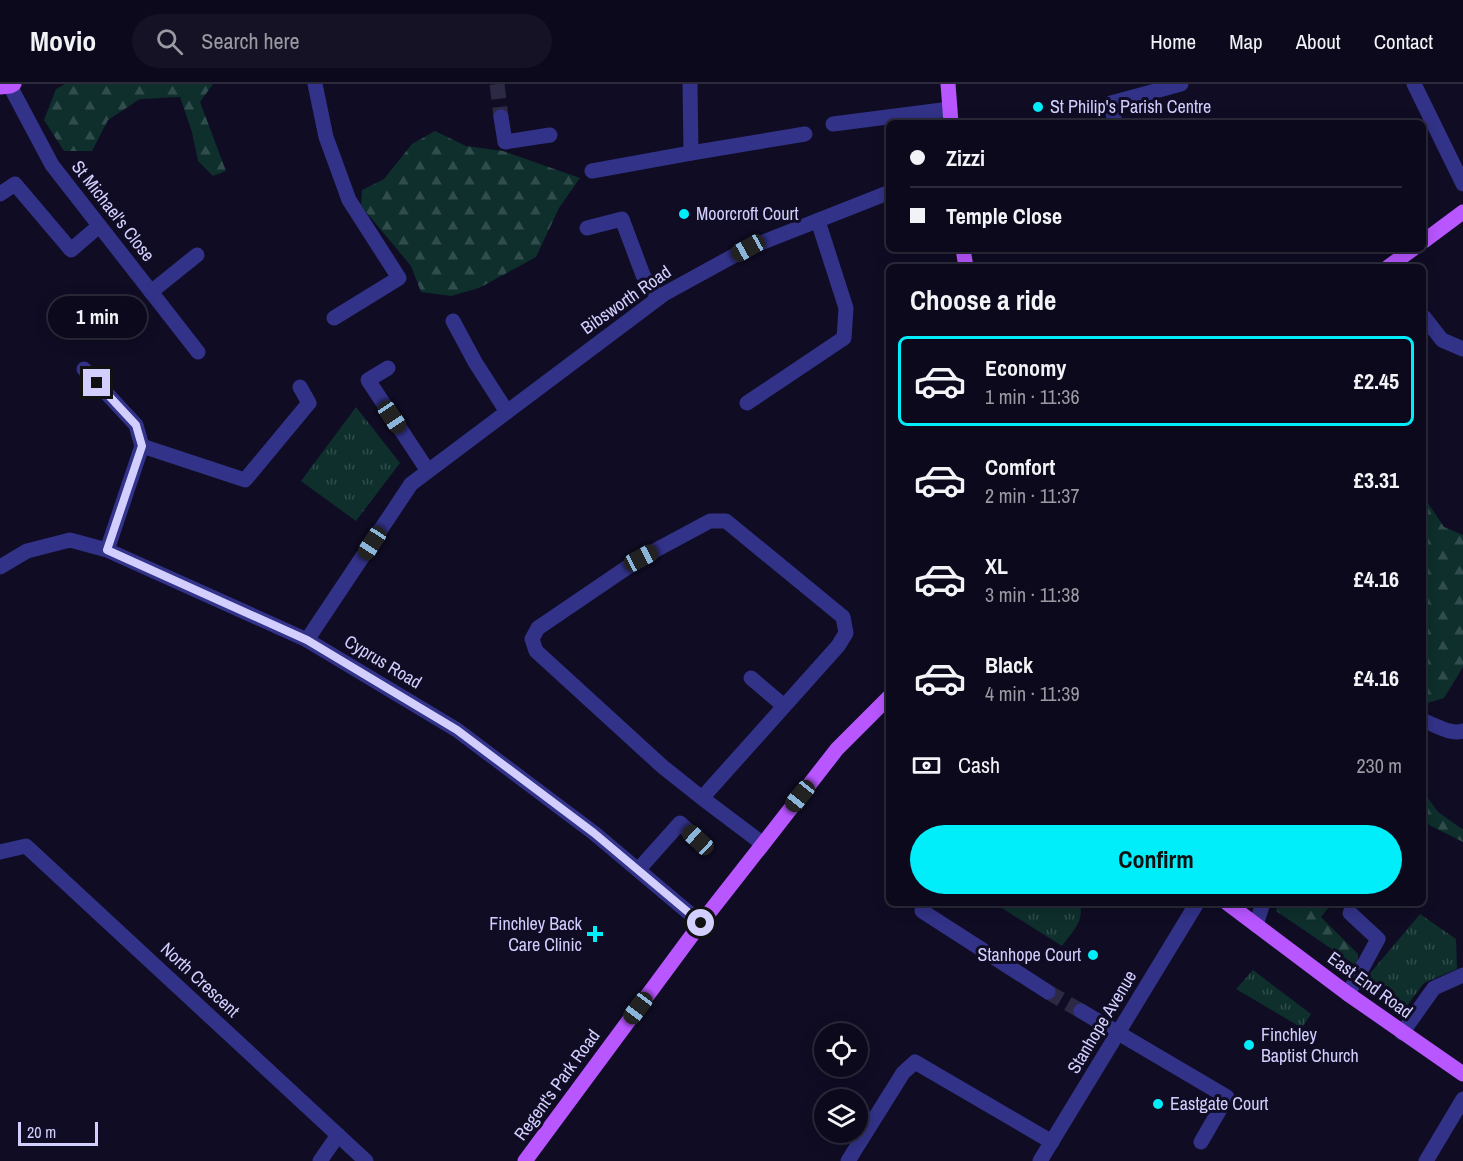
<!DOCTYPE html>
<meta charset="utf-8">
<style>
:root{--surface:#0b091b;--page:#141224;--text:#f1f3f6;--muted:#9a9aa3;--line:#2b2a3a;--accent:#00edfa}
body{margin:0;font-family:"Archivo Narrow",sans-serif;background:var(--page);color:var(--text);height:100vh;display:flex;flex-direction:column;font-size:22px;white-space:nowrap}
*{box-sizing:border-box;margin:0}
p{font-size:20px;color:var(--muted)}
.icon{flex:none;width:33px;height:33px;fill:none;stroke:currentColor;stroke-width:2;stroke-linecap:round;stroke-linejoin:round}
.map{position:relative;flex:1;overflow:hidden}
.drawer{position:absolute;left:886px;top:180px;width:540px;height:642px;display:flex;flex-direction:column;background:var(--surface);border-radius:9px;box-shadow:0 3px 15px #0003,0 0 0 2px var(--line)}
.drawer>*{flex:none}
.top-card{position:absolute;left:886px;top:36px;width:540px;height:132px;border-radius:9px;box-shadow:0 3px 15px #0003,0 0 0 2px var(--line);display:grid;align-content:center;height:132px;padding:0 24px;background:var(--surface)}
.buttons{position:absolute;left:814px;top:939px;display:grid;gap:12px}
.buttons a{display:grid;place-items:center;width:54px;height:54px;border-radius:50%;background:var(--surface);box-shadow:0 3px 15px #0003,0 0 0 2px var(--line);font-size:30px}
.scale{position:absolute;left:18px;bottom:15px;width:80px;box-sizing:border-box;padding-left:6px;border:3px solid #d2cfff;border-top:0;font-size:16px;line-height:21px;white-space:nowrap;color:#d2cfff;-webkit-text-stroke:4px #0f0c24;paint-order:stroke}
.end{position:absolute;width:27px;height:27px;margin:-14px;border:8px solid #d2cfff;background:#111;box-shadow:0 0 0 3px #111}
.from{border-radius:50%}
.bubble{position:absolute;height:42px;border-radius:21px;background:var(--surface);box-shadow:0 3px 15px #0003,0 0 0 2px var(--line);font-size:20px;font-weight:700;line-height:42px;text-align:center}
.car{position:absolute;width:18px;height:36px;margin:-18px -9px;border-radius:8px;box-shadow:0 0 4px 2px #0007;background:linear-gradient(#222 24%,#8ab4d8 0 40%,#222 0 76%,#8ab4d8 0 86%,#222 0)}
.top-card b{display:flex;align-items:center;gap:21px;height:57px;font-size:22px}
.top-card b+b{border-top:2px solid var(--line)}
.top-card i{width:15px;height:15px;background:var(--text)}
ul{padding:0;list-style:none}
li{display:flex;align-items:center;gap:18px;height:90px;margin:0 12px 9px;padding:0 12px;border:3px solid transparent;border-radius:9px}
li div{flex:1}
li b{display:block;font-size:22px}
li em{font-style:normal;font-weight:700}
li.on{border-color:var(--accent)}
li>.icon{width:54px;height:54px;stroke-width:1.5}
h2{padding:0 24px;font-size:27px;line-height:72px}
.pay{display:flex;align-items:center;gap:15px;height:66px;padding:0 24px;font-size:22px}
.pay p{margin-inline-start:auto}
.action{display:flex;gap:12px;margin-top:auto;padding:12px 24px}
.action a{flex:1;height:69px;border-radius:36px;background:var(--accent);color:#111;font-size:24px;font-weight:700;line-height:69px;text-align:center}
header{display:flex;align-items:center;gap:36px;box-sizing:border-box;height:84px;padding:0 30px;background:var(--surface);border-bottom:2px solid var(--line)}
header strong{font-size:28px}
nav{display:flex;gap:33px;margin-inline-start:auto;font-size:21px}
.search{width:420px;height:54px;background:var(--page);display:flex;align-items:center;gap:15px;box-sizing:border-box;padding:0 21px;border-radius:33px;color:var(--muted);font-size:22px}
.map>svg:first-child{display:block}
.grass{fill:url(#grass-tufts)}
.forest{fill:url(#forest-firs)}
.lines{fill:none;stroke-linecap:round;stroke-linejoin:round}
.minor-tunnel{stroke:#2c2945;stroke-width:15;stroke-dasharray:15 8;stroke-linecap:butt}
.minor{stroke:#323288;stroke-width:15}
.major{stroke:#b856ff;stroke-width:15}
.route{stroke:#d2cfff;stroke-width:8}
.poi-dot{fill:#00edfa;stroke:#0f0c24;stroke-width:2}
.labels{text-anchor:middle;stroke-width:6;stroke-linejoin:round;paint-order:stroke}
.poi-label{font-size:18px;fill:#d2cfff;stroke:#0f0c24;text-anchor:start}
.street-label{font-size:18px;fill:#d2cfff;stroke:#0f0c24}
</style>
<header>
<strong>Movio</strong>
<div class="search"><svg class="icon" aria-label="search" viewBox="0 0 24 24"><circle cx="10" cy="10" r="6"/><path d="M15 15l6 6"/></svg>Search here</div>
<nav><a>Home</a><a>Map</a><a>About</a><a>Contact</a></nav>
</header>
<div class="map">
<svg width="1463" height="1077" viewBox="0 0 1463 1077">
<defs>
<pattern id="grass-tufts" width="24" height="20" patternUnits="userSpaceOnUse" patternTransform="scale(1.5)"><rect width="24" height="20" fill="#0e2f2c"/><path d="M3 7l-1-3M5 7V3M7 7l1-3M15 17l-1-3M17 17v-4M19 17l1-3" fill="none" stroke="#304c4c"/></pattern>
<pattern id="forest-firs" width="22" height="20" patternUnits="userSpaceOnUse" patternTransform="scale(1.5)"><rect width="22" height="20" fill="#0e2f2c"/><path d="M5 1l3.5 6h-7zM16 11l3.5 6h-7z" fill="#304c4c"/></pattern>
</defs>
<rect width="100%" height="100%" fill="#0f0c24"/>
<g class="grass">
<polygon points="356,323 400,379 356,437 301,397"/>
<path d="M 994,819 L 1079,819 C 1086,836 1072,848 1062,862 Z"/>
<polygon points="1420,830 1456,855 1457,885 1424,899 1406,923 1367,893"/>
<polygon points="1253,886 1311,930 1302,944 1236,905"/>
</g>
<g class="forest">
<polygon points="65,0 213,0 200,18 226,87 213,92 198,77 192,48 180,13 140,15 108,36 92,67 64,67 44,36 56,5"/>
<polygon points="435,47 466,62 503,67 580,94 559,124 536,173 479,204 451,212 421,208 411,182 361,122 362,106 384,95 412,60"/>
<polygon points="1424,418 1428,419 1444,443 1463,451 1463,583 1444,614 1424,620 1424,531 1427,528 1428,497 1424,492"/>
<polygon points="1425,710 1438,728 1462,745 1463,745 1463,758 1429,741 1426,732 1424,733 1424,712"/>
<polygon points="1278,819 1332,819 1321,833 1358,870 1358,883 1276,827"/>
</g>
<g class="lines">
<g class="minor-tunnel">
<polyline points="497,0 501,33"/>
<polyline points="1048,908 1081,927"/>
</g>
<g class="minor">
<polyline points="315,0 326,53 349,116 399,194 334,234"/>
<polyline points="1414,0 1463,100"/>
<polyline points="10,2 52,81 198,268"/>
<polyline points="501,33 505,58 550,51"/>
<polyline points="1115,39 1111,19 1181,0"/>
<polyline points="833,40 950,25"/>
<polyline points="691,69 805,50"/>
<polyline points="592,87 691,69 690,0"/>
<polyline points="0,110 15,100 71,166 99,142"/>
<polyline points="587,144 622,135 643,191 658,214"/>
<polyline points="151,208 197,171"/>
<polyline points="1424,233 1442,256 1463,265"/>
<polyline points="453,237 475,278 507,328"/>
<polyline points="388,284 368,296 428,387"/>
<polyline points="84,285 136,341 142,362 107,466"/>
<polyline points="747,319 844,254 846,224 818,137"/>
<polyline points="142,362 245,396 309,319 300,303"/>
<polyline points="0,483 27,467 70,456 107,466 307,556 457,646 594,749 701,839"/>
<polyline points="307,556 411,400 664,210 748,164 890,108"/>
<polyline points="751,594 784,622"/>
<path d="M 1424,637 C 1436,641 1450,651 1463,647"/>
<polyline points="702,714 838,562 846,549 843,533 726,437 710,437 641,474 538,544 532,555 536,567 663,683 702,714 763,760"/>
<polyline points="0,768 26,762 366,1077"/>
<polyline points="638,786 680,739 698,756"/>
<polyline points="922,827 1048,908"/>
<polyline points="1256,841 1263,819"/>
<polyline points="1348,910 1378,855 1350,829"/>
<polyline points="1081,927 1227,1013 1201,1058"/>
<polyline points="1402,949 1434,904 1463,891"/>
<polyline points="320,1077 338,1051"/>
<polyline points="848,1077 903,989 915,978 1052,1058"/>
<polyline points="1040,1077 1197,819"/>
<polyline points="1426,1077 1463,1015"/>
</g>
<g class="major">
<polyline points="948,0 951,39"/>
<polyline points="0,3 10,2 14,0"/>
<polyline points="1424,157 1463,128"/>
<polyline points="963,165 966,183"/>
<polyline points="1388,183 1413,165"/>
<polyline points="1227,819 1348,910 1463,990"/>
<polyline points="525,1077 701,839 763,760 837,665 890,612"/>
</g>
</g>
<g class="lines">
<polyline class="route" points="97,299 136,341 142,362 107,466 307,556 457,646 594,749 701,839"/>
</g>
<g class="poi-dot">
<circle cx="1038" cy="23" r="6"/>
<circle cx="684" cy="130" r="6"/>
<path d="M592 841h6v6h6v6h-6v6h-6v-6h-6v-6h6z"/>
<circle cx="1093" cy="871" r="6"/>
<circle cx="1249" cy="961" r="6"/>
<circle cx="1158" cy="1020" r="6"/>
</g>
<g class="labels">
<g class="poi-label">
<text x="1050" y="29">St Philip's Parish Centre</text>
<text x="696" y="136">Moorcroft Court</text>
<text x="582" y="846" text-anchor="end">Finchley Back<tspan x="582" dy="21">Care Clinic</tspan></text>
<text x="1081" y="877" text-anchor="end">Stanhope Court</text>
<text x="1261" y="957">Finchley<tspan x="1261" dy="21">Baptist Church</tspan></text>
<text x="1170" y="1026">Eastgate Court</text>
</g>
<g class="street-label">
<text transform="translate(113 127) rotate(52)" y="6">St Michael's Close</text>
<text transform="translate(626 216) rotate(-35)" y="6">Bibsworth Road</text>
<text transform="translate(383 578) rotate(31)" y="6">Cyprus Road</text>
<text transform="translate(200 896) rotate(43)" y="6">North Crescent</text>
<text transform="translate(1370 901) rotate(36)" y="6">East End Road</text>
<text transform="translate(1102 938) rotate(-59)" y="6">Stanhope Avenue</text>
<text transform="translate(557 1001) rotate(-54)" y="6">Regent's Park Road</text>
</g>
</g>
</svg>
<div class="buttons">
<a><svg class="icon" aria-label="locate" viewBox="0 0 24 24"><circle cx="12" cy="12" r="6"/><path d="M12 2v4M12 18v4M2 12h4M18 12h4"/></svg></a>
<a><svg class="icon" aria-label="layers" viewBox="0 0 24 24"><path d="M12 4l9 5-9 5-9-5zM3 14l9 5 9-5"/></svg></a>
</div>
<div class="scale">20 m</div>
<i class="end from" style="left:701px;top:839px"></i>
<i class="end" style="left:97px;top:299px"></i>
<div class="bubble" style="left:48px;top:212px;width:99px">1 min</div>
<i class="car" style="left:748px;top:164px;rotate:241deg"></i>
<i class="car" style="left:392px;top:333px;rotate:146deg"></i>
<i class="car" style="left:372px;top:459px;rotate:213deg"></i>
<i class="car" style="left:641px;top:474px;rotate:62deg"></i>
<i class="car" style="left:800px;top:712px;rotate:219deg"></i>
<i class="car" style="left:698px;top:756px;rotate:313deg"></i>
<i class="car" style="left:638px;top:924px;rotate:217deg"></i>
<div class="top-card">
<b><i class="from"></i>Zizzi</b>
<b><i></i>Temple Close</b>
</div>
<section class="drawer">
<h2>Choose a ride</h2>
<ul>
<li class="on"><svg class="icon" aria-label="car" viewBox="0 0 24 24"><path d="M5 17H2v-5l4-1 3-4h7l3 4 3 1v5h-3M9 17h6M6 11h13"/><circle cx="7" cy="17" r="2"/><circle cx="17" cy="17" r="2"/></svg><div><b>Economy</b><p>1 min · 11:36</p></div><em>£2.45</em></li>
<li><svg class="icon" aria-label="car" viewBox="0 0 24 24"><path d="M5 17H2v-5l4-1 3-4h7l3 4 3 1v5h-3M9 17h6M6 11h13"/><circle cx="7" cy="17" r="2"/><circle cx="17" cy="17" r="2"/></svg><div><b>Comfort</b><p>2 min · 11:37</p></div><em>£3.31</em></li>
<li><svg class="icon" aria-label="car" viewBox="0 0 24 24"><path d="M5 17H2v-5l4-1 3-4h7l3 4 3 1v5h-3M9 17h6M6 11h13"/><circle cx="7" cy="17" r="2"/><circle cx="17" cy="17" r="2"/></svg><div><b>XL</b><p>3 min · 11:38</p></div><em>£4.16</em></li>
<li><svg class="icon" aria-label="car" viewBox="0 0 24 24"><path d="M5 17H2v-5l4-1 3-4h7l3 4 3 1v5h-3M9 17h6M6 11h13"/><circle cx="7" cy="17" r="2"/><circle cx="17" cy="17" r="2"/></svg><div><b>Black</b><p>4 min · 11:39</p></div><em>£4.16</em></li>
</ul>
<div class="pay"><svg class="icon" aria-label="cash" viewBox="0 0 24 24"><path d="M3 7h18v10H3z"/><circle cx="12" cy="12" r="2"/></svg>Cash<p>230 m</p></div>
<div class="action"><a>Confirm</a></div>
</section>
</div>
